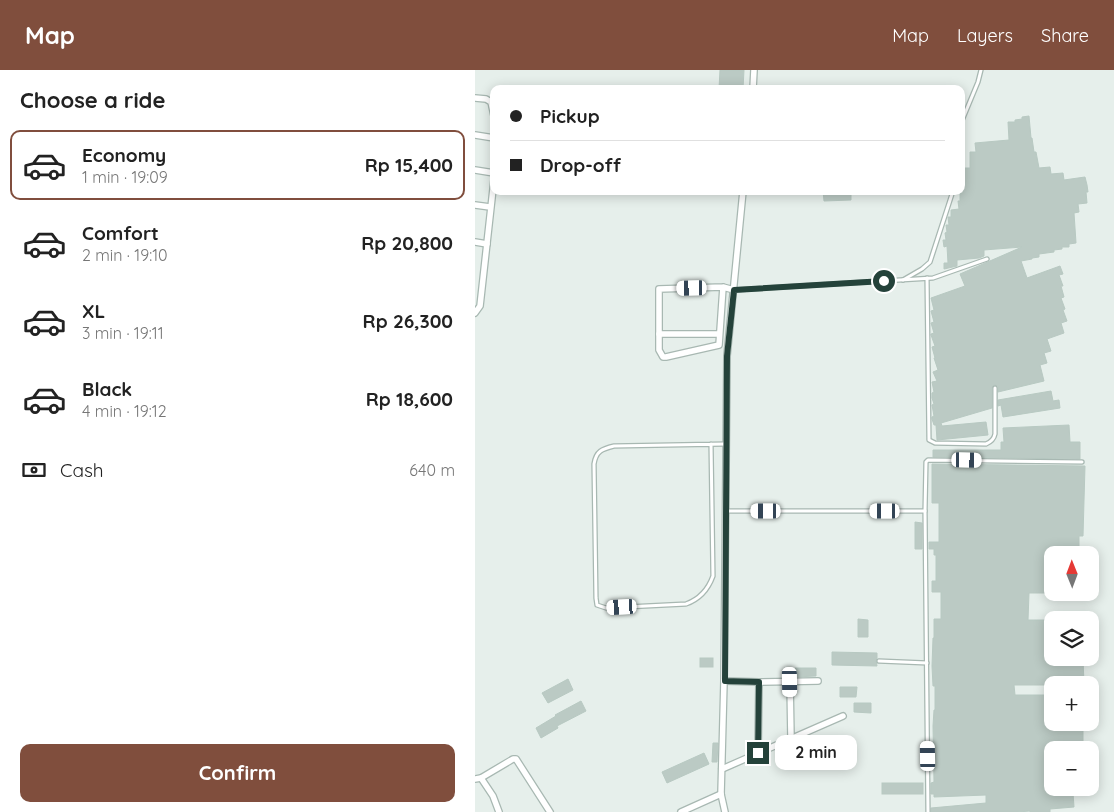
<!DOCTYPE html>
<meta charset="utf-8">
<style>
:root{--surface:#fff;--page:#f2f2f2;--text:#222;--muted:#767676;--line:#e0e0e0;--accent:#804e3d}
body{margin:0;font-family:Quicksand,sans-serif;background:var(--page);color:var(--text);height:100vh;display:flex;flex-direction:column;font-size:19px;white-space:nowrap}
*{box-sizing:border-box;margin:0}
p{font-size:16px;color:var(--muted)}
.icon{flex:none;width:28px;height:28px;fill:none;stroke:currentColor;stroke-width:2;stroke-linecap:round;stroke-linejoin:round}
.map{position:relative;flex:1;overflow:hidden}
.panel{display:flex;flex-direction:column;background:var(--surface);width:475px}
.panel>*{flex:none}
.hud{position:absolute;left:15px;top:15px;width:475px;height:110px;border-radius:10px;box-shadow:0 2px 12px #0003;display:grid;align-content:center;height:110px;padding:0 20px;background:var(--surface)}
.needle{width:32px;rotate:359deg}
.controls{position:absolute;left:569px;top:476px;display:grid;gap:10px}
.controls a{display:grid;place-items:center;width:55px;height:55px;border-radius:10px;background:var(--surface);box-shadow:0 2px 12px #0003;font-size:25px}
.end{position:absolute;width:22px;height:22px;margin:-11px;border:6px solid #24423a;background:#fff;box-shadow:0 0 0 2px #fff}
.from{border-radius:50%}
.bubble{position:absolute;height:35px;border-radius:10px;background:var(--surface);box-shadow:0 2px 12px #0003;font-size:16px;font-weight:700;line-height:35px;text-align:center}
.car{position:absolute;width:15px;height:30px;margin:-15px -8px;border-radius:6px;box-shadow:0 0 4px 1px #0007;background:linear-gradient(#fff 24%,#345 0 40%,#fff 0 76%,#345 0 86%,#fff 0)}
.hud b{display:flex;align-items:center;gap:18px;height:48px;font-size:19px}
.hud b+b{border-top:1px solid var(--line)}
.hud i{width:12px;height:12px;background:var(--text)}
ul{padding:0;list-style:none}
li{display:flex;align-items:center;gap:15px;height:70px;margin:0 10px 8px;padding:0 10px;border:2px solid transparent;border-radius:10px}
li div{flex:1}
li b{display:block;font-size:19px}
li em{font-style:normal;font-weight:700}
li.on{border-color:var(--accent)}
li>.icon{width:45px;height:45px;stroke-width:1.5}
h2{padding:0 20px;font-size:22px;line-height:60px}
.pay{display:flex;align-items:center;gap:12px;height:55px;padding:0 20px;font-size:19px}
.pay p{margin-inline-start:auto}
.button{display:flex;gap:10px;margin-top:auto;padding:10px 20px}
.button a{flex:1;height:58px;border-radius:10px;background:var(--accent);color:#fff;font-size:20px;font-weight:700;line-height:58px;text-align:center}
header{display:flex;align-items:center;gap:30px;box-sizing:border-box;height:70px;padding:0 25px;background:var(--accent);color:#fff}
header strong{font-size:24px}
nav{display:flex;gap:28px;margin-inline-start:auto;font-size:18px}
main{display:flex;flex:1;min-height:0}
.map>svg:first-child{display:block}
.building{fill:#bbcac4;stroke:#b8c9c2}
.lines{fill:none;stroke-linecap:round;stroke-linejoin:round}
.service-casing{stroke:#a8b8b2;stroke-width:5.5}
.minor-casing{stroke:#a8b8b2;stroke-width:8}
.service{stroke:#fff;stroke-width:3}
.minor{stroke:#fff;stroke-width:5.5}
.route{stroke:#24423a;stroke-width:6}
</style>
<header>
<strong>Map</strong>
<nav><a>Map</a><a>Layers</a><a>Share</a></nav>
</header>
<main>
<section class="panel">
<h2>Choose a ride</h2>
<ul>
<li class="on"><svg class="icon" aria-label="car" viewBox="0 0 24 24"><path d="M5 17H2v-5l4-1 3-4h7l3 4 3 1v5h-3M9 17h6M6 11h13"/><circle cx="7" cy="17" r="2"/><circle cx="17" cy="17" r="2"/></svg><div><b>Economy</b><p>1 min · 19:09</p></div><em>Rp 15,400</em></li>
<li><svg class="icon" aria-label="car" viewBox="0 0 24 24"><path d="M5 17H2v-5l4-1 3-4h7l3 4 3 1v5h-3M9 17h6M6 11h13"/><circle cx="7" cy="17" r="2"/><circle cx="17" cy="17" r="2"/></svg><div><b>Comfort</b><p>2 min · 19:10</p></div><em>Rp 20,800</em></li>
<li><svg class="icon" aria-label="car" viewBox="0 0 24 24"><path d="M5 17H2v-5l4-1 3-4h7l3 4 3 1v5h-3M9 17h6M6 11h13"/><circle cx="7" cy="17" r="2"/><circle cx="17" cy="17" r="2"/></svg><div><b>XL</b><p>3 min · 19:11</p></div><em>Rp 26,300</em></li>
<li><svg class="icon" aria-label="car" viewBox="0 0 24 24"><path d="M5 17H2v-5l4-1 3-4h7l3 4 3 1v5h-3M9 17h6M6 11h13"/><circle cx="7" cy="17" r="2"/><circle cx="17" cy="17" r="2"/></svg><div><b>Black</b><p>4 min · 19:12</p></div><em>Rp 18,600</em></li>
</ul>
<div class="pay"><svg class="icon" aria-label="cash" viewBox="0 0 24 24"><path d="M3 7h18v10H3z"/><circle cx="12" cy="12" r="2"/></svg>Cash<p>640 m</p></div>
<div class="button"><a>Confirm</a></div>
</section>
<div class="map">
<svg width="639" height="742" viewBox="0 0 639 742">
<rect width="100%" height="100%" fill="#e6efeb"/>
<g class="building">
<polygon points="245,0 269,0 268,19 244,19"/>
<polygon points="554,46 556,68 557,68 559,82 561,82 564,98 575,97 576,104 588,103 589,110 610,107 612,115 613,122 611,122 612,133 603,134 604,142 599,143 601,173 594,174 594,177 587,177 587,179 579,180 579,182 564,184 564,187 557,188 557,189 546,191 552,208 585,196 588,204 584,205 588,216 586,216 589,227 586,228 590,239 588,240 592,251 586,253 589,263 572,269 576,281 569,283 572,293 565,295 569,311 523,322 523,316 519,315 517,318 517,338 466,353 467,356 511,352 513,365 462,370 461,355 459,355 457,349 457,347 459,346 457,335 459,334 457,328 457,323 459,322 457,312 462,311 458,302 463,300 459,288 460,288 457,277 460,276 456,265 456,264 459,263 456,253 459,252 456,241 459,240 456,228 490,216 485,204 547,177 509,180 509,186 504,188 482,190 482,196 469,199 469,193 473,193 472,176 469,177 468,170 471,170 470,163 472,162 471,155 474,155 473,147 476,147 476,140 484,139 483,131 485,131 485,123 488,123 487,114 489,114 489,98 495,98 495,82 501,82 500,73 534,70 533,52 540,52 540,50 547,49 547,47"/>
<polygon points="348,121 376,121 376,130 349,131"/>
<polygon points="576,321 578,331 584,330 585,338 528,347 526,335 523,336 523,330"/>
<polygon points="594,355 595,372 605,372 605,389 458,387 458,380 526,380 526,372 529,372 528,358"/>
<polygon points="457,394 610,396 608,466 604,466 604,485 578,485 578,506 571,506 571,523 554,523 553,550 571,550 571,568 578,568 578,588 608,588 609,615 539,615 540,625 578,625 578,652 608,652 608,680 578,680 578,718 602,718 602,723 598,723 599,737 575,739 575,742 555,742 555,741 543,742 456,742 456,738 511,733 511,725 459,727 459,724 456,724 456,713 459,712 458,656 459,640 460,640 460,616 458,616 457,596 458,568 459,568 459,549 466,549 466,522 457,522 457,511 461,511 461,485 459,485 459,479 454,479 454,472 464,472 464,433 457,433"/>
<polygon points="440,452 447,453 447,479 440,479"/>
<polygon points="383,549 393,550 393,567 383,567"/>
<polygon points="357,582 402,583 402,588 401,591 402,596 357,595"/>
<rect x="225" y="588" width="13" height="9"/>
<polygon points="320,598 341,598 341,606 320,607"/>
<polygon points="93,609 98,620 73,633 67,623"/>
<polygon points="365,617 382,617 381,627 365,627"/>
<polygon points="106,631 111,641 82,656 83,658 66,668 61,658 81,646 80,645"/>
<polygon points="379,633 396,633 396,643 379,642"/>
<polygon points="238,673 243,673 242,692 237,692"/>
<polygon points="229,683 234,694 192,713 187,702"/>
<rect x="407" y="713" width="41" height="11"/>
</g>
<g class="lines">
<defs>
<g id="service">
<polyline points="486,53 503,12 506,0"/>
<path d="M 452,208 L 454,370 L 460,373 L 511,374 C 516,372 519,369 520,364 L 520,318"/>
<polyline points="428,210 447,199 455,192 478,121"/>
<polyline points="259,220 458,208 512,189"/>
<path d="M 236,374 L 238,506 C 233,520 225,529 211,534 L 131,538 L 122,535 L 121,528 L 119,394 C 121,381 127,379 139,376 L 250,374"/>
<polyline points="251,441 450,441 451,392 453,390 607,392"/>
<polyline points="450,441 453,742"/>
<polyline points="404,591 452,593"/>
</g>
<g id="minor">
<polyline points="278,19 279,0"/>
<polyline points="0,28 11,29 16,32 19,46"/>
<polyline points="0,65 19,68"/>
<polyline points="0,100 19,103"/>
<polyline points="0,135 15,137"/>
<polyline points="0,172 12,174"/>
<polyline points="248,217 244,275 191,287 188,287 184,280 184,219 248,217 259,220"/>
<polyline points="0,243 5,236 19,110"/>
<polyline points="184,264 244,264"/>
<polyline points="249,611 284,612 343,611"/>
<polyline points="315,611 316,669"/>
<polyline points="283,683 284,612"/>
<polyline points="247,699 368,646"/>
<polyline points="6,708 18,726 24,742"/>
<polyline points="0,709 6,708 38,689 41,689 75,742"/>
<polyline points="206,742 246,724"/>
<polyline points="250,742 246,724 249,611 252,286 268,121"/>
</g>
</defs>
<use href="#service" class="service-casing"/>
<use href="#minor" class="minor-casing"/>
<use href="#service" class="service"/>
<use href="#minor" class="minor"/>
</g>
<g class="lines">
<polyline class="route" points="283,683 284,612 250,611 252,286 259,220 409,211"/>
</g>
</svg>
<div class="controls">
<a><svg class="needle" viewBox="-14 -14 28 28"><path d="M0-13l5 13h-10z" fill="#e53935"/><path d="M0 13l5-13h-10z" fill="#767676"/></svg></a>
<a><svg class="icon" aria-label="layers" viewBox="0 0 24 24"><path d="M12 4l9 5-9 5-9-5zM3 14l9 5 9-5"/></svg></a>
<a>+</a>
<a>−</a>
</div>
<i class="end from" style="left:409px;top:211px"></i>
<i class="end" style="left:283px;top:683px"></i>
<div class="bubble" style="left:300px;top:665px;width:82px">2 min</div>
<i class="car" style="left:217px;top:218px;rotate:269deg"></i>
<i class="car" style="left:492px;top:390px;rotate:91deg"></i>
<i class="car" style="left:291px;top:441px;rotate:270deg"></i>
<i class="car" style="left:410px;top:441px;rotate:270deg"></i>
<i class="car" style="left:147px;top:537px;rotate:267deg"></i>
<i class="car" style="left:315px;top:612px;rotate:179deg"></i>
<i class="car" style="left:453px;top:686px;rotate:359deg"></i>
<div class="hud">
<b><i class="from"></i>Pickup</b>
<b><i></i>Drop-off</b>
</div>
</div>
</main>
